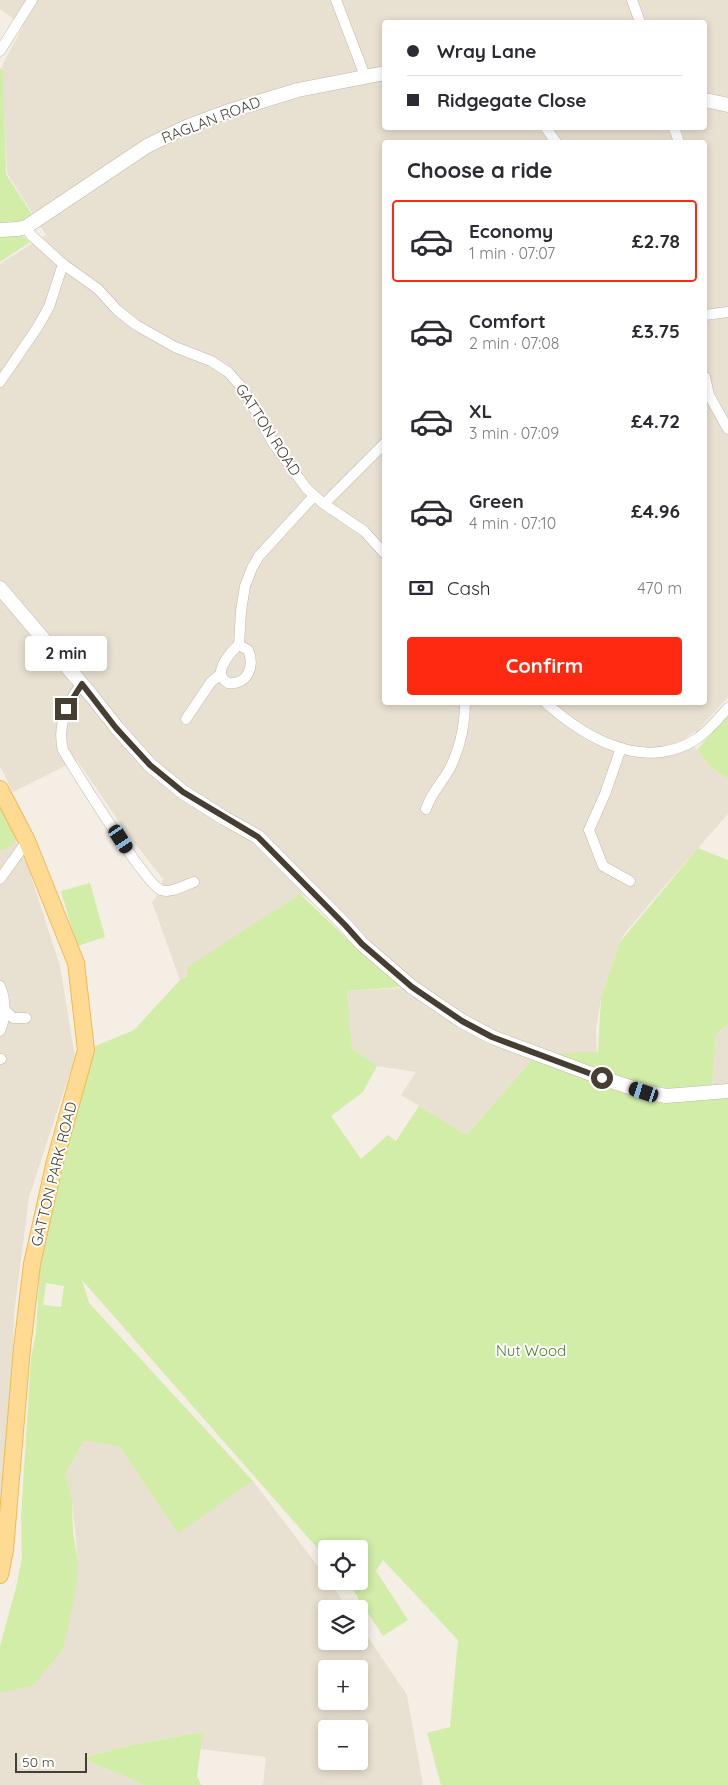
<!DOCTYPE html>
<meta charset="utf-8">
<style>
:root{--surface:#fff;--page:#f2f2f3;--text:#2b2b33;--muted:#7c7c81;--line:#e1e1e2;--accent:#ff2810}
body{margin:0;font-family:Quicksand,sans-serif;background:var(--page);color:var(--text);height:100vh;display:flex;flex-direction:column;font-size:19px;white-space:nowrap}
*{box-sizing:border-box;margin:0}
p{font-size:16px;color:var(--muted)}
.icon{flex:none;width:28px;height:28px;fill:none;stroke:currentColor;stroke-width:2;stroke-linecap:round;stroke-linejoin:round}
.map{position:relative;flex:1;overflow:hidden}
.panel{position:absolute;left:382px;top:140px;width:325px;height:565px;display:flex;flex-direction:column;background:var(--surface);border-radius:5px;box-shadow:0 2px 8px #0003}
.panel>*{flex:none}
.banner{position:absolute;left:382px;top:20px;width:325px;height:110px;border-radius:5px;box-shadow:0 2px 8px #0003;display:grid;align-content:center;height:110px;padding:0 25px;background:var(--surface)}
.controls{position:absolute;left:318px;top:1540px;display:grid;gap:10px}
.controls a{display:grid;place-items:center;width:50px;height:50px;border-radius:5px;background:var(--surface);box-shadow:0 2px 8px #0003;font-size:25px}
.scale{position:absolute;left:15px;bottom:12px;width:72px;box-sizing:border-box;padding-left:5px;border:2px solid #473e33;border-top:0;font-size:14px;line-height:18px;white-space:nowrap;color:#473e33;-webkit-text-stroke:4px #fff;paint-order:stroke}
.end{position:absolute;width:22px;height:22px;margin:-11px;border:6px solid #473e33;background:#fff;box-shadow:0 0 0 2px #fff}
.from{border-radius:50%}
.bubble{position:absolute;height:35px;border-radius:5px;background:var(--surface);box-shadow:0 2px 8px #0003;font-size:16px;font-weight:700;line-height:35px;text-align:center}
.car{position:absolute;width:15px;height:30px;margin:-15px -8px;border-radius:6px;box-shadow:0 0 4px 1px #0007;background:linear-gradient(#222 24%,#8ab4d8 0 40%,#222 0 76%,#8ab4d8 0 86%,#222 0)}
.banner b{display:flex;align-items:center;gap:18px;height:48px;font-size:19px}
.banner b+b{border-top:1px solid var(--line)}
.banner i{width:12px;height:12px;background:var(--text)}
ul{padding:0;list-style:none}
li{display:flex;align-items:center;gap:15px;height:82px;margin:0 10px 8px;padding:0 15px;border:2px solid transparent;border-radius:5px}
li div{flex:1}
li b{display:block;font-size:19px}
li em{font-style:normal;font-weight:700}
li.active{border-color:var(--accent)}
li>.icon{width:45px;height:45px;stroke-width:1.5}
h2{padding:0 25px;font-size:22px;line-height:60px}
.pay{display:flex;align-items:center;gap:12px;height:55px;padding:0 25px;font-size:19px}
.pay p{margin-inline-start:auto}
.cta{display:flex;gap:10px;margin-top:auto;padding:10px 25px}
.cta a{flex:1;height:58px;border-radius:5px;background:var(--accent);color:#fff;font-size:20px;font-weight:700;line-height:58px;text-align:center}
.map>svg:first-child{display:block}
.residential{fill:#e8e0d1;fill-rule:evenodd}
.green{fill:#d1eda8;fill-rule:evenodd}
.lines{fill:none;stroke-linecap:round;stroke-linejoin:round}
.minor-casing{stroke:#c3b8a9;stroke-width:11}
.tertiary-casing{stroke:#c3b8a9;stroke-width:15}
.primary-casing{stroke:#f0ba56;stroke-width:18}
.minor{stroke:#fff;stroke-width:10}
.tertiary{stroke:#fff;stroke-width:14}
.primary{stroke:#ffda92;stroke-width:16}
.route{stroke:#473e33;stroke-width:6}
.labels{text-anchor:middle;stroke-width:4;stroke-linejoin:round;paint-order:stroke}
.street-label{font-size:15px;fill:#473e33;stroke:#fff}
.park-label{font-size:15px;fill:#497e21;stroke:#fff}
</style>
<div class="map">
<svg width="728" height="1785" viewBox="0 0 728 1785">
<rect width="100%" height="100%" fill="#f4eee4"/>
<g class="residential">
<path d="M 0,0 L 728,0 L 728,697 L 698,730 L 686,737 L 710,766 L 728,779 L 728,814 L 663,888 L 625,933 L 620,942 L 601,998 L 596,1030 L 597,1061 L 531,1061 L 467,1135 L 401,1095 L 416,1072 L 377,1066 L 352,1048 L 347,991 L 423,987 L 396,968 L 314,901 L 300,894 L 180,980 L 152,902 L 155,899 L 163,879 L 124,829 L 77,760 L 13,792 L 0,766 L 0,264 L 46,235 L 7,173 L 2,66 L 23,26 L 0,9 ZM 385,22 L 705,22 L 705,128 L 385,128 ZM 385,142 L 705,142 L 705,702 L 385,702 Z"/>
<polygon points="0,807 28,867 60,966 75,1057 29,1197 14,1314 13,1365 0,1500"/>
<polygon points="728,1024 728,1086 712,1088 716,1034"/>
<path d="M 84,1441 L 119,1446 L 178,1532 L 253,1481 L 326,1577 L 326,1581 L 330,1582 L 348,1609 L 326,1609 L 326,1641 L 359,1641 L 359,1624 L 407,1695 L 423,1785 L 263,1785 L 266,1757 L 200,1749 L 202,1732 L 136,1744 L 82,1758 L 145,1785 L 0,1785 L 0,1693 L 33,1686 L 78,1561 L 72,1500 L 65,1474 ZM 326,1669 L 359,1669 L 359,1701 L 326,1701 ZM 326,1729 L 359,1729 L 359,1761 L 326,1761 Z"/>
</g>
<g class="green">
<polygon points="0,68 3,70 6,174 33,216 20,234 30,242 0,262"/>
<polygon points="728,714 728,779 710,766 697,750"/>
<path d="M 0,796 L 17,837 C 12,845 10,849 0,850 Z"/>
<path d="M 698,848 L 728,860 L 728,1024 L 716,1034 L 712,1087 L 728,1086 L 728,1785 L 441,1785 L 427,1733 L 450,1727 L 458,1640 L 383,1560 L 376,1571 L 408,1620 L 383,1636 L 347,1581 L 359,1581 L 359,1549 L 326,1549 L 326,1558 L 82,1280 L 89,1303 L 253,1481 L 178,1533 L 119,1446 L 84,1441 L 65,1474 L 72,1500 L 73,1533 L 78,1561 L 76,1589 L 63,1649 L 33,1686 L 0,1693 L 0,1646 L 16,1588 L 22,1558 L 21,1517 L 31,1358 L 36,1333 L 41,1250 L 86,1050 L 134,1030 L 180,980 L 187,976 L 188,967 L 300,894 L 370,961 L 402,987 L 347,991 L 352,1048 L 377,1066 L 363,1092 L 331,1116 L 361,1159 L 388,1135 L 396,1141 L 419,1106 L 467,1135 L 531,1061 L 549,1054 L 598,1052 L 601,998 L 620,942 ZM 46,1283 L 64,1286 L 61,1307 L 43,1305 Z"/>
<polygon points="90,883 105,937 77,946 61,891"/>
<polygon points="203,1732 197,1776 201,1785 145,1785 82,1758 136,1744"/>
</g>
<g class="lines">
<defs>
<g id="minor">
<polyline points="336,0 365,76"/>
<polyline points="632,0 640,22"/>
<polyline points="0,51 32,0"/>
<polyline points="546,128 556,142"/>
<polyline points="674,128 679,142"/>
<polyline points="26,227 31,235 63,264 98,289 117,310 136,325 175,347 211,361 228,372 244,390 273,443 307,489 324,504 364,531 385,554"/>
<polyline points="705,315 728,312"/>
<polyline points="705,377 709,395 728,429"/>
<polyline points="0,382 37,328 49,307 63,264"/>
<polyline points="324,504 385,443"/>
<polyline points="239,645 241,611 245,586 252,568 259,556 314,496"/>
<path d="M 239,645 L 248,650 C 255,666 248,685 228,683 C 225,681 221,678 221,673 C 220,665 233,649 239,645 Z"/>
<path d="M 82,684 C 67,701 57,728 63,750 C 75,770 146,885 161,890 C 170,894 185,885 194,882"/>
<path d="M 545,702 C 586,739 645,773 698,738 C 709,730 719,718 728,708"/>
<polyline points="186,719 211,682 221,674"/>
<polyline points="621,748 605,794 589,830 603,866 630,881"/>
<path d="M 426,809 C 431,793 442,783 450,768 C 460,748 465,724 465,702"/>
<polyline points="0,879 27,841"/>
<path d="M 0,986 C 6,999 6,1018 0,1031"/>
<polyline points="4,1009 13,1018 26,1018"/>
<polyline points="0,1059 1,1059"/>
</g>
<g id="tertiary">
<polyline points="705,100 728,105"/>
<polyline points="0,230 18,229 26,227 147,146 186,127 226,112 298,90 385,73"/>
<polyline points="0,588 91,695 117,728 150,765 183,792 224,818 258,837 345,925 362,944 412,987 462,1021 492,1037 602,1078 645,1092 666,1096 728,1091"/>
</g>
<polyline id="primary" points="0,789 27,841 76,963 86,1050 55,1161 32,1264 22,1348 5,1550 0,1575"/>
</defs>
<use href="#minor" class="minor-casing"/>
<use href="#tertiary" class="tertiary-casing"/>
<use href="#primary" class="primary-casing"/>
<use href="#minor" class="minor"/>
<use href="#tertiary" class="tertiary"/>
<use href="#primary" class="primary"/>
</g>
<g class="lines">
<polyline class="route" points="66,709 82,684 116,728 150,765 183,792 258,837 345,925 362,944 412,987 462,1021 492,1037 602,1078"/>
</g>
<g class="labels">
<g class="street-label">
<text transform="translate(211 120) rotate(-21)" y="5">RAGLAN ROAD</text>
<text transform="translate(268 430) rotate(57)" y="5">GATTON ROAD</text>
<text transform="translate(54 1174) rotate(-76)" y="5">GATTON PARK ROAD</text>
</g>
<g class="park-label">
<text x="531" y="1356">Nut Wood</text>
</g>
</g>
</svg>
<div class="controls">
<a><svg class="icon" aria-label="locate" viewBox="0 0 24 24"><circle cx="12" cy="12" r="6"/><path d="M12 2v4M12 18v4M2 12h4M18 12h4"/></svg></a>
<a><svg class="icon" aria-label="layers" viewBox="0 0 24 24"><path d="M12 4l9 5-9 5-9-5zM3 14l9 5 9-5"/></svg></a>
<a>+</a>
<a>−</a>
</div>
<div class="scale">50 m</div>
<i class="end from" style="left:602px;top:1078px"></i>
<i class="end" style="left:66px;top:709px"></i>
<div class="bubble" style="left:25px;top:636px;width:82px">2 min</div>
<i class="car" style="left:121px;top:839px;rotate:147deg"></i>
<i class="car" style="left:644px;top:1092px;rotate:288deg"></i>
<div class="banner">
<b><i class="from"></i>Wray Lane</b>
<b><i></i>Ridgegate Close</b>
</div>
<section class="panel">
<h2>Choose a ride</h2>
<ul>
<li class="active"><svg class="icon" aria-label="car" viewBox="0 0 24 24"><path d="M5 17H2v-5l4-1 3-4h7l3 4 3 1v5h-3M9 17h6M6 11h13"/><circle cx="7" cy="17" r="2"/><circle cx="17" cy="17" r="2"/></svg><div><b>Economy</b><p>1 min · 07:07</p></div><em>£2.78</em></li>
<li><svg class="icon" aria-label="car" viewBox="0 0 24 24"><path d="M5 17H2v-5l4-1 3-4h7l3 4 3 1v5h-3M9 17h6M6 11h13"/><circle cx="7" cy="17" r="2"/><circle cx="17" cy="17" r="2"/></svg><div><b>Comfort</b><p>2 min · 07:08</p></div><em>£3.75</em></li>
<li><svg class="icon" aria-label="car" viewBox="0 0 24 24"><path d="M5 17H2v-5l4-1 3-4h7l3 4 3 1v5h-3M9 17h6M6 11h13"/><circle cx="7" cy="17" r="2"/><circle cx="17" cy="17" r="2"/></svg><div><b>XL</b><p>3 min · 07:09</p></div><em>£4.72</em></li>
<li><svg class="icon" aria-label="car" viewBox="0 0 24 24"><path d="M5 17H2v-5l4-1 3-4h7l3 4 3 1v5h-3M9 17h6M6 11h13"/><circle cx="7" cy="17" r="2"/><circle cx="17" cy="17" r="2"/></svg><div><b>Green</b><p>4 min · 07:10</p></div><em>£4.96</em></li>
</ul>
<div class="pay"><svg class="icon" aria-label="cash" viewBox="0 0 24 24"><path d="M3 7h18v10H3z"/><circle cx="12" cy="12" r="2"/></svg>Cash<p>470 m</p></div>
<div class="cta"><a>Confirm</a></div>
</section>
</div>
